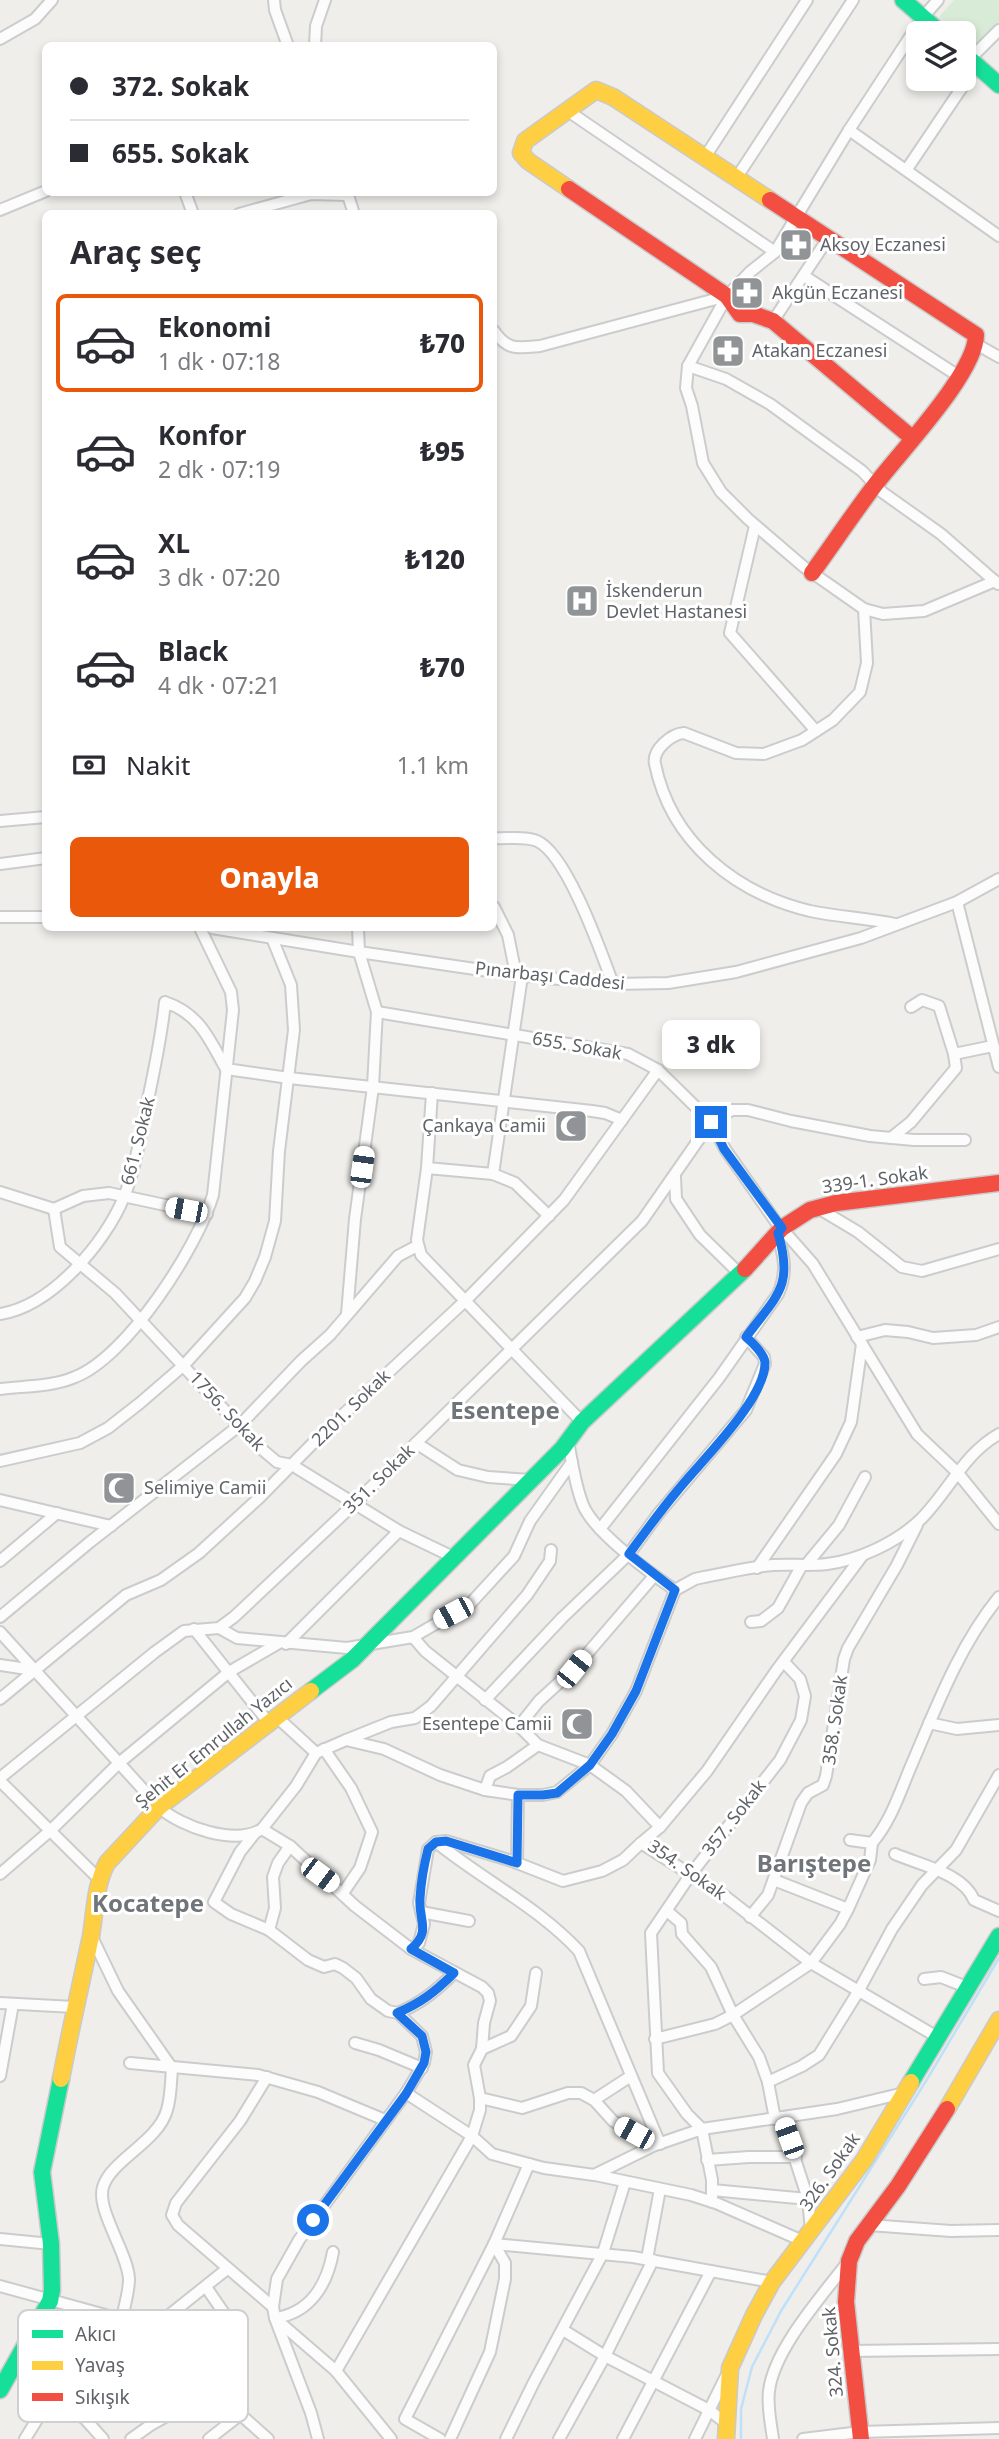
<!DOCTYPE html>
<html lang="tr">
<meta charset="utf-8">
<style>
:root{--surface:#fff;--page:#f2f2f3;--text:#2b2b33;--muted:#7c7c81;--line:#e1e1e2;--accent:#ea580c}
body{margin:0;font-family:"Noto Sans",sans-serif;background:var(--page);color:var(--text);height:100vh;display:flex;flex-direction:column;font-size:26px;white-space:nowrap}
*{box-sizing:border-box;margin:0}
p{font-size:23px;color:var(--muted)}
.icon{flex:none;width:38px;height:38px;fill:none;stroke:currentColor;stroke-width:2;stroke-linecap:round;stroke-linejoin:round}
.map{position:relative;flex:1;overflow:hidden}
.details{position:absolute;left:42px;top:210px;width:455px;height:721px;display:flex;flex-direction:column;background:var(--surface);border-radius:10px;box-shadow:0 4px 10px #0003}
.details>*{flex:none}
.top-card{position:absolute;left:42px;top:42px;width:455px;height:154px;border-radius:10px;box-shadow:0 4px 10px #0003;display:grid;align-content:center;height:154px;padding:0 28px;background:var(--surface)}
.tools{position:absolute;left:906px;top:21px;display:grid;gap:14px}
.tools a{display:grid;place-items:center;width:70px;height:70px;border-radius:10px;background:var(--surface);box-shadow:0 4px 10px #0003;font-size:35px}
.end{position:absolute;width:32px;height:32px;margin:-16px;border:9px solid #1a73e8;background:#fff;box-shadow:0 0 0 4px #fff}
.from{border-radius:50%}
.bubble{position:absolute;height:49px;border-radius:10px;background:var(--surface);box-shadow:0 4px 10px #0003;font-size:23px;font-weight:800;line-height:49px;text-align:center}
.car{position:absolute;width:21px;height:42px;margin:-21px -10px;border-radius:9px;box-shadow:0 0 5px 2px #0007;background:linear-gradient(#fff 24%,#345 0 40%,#fff 0 76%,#345 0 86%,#fff 0)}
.top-card b{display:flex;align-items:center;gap:24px;height:66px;font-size:26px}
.top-card b+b{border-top:2px solid var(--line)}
.top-card i{width:18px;height:18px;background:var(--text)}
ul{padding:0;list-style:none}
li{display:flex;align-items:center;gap:21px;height:98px;margin:0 14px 10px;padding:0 14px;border:4px solid transparent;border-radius:10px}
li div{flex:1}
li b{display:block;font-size:26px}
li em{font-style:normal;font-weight:800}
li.current{border-color:var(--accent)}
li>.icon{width:63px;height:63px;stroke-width:1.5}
h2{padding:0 28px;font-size:32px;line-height:84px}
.pay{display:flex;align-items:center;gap:18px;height:77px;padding:0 28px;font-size:26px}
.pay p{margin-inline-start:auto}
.cta{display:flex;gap:14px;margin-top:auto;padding:14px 28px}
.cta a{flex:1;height:80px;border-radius:10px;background:var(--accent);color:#fff;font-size:28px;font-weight:800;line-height:80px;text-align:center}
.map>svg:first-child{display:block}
.green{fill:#d8ebd6}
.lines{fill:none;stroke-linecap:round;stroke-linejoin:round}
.stream{stroke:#bfe0f9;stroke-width:2.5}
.street-casing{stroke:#cbcccc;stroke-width:14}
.fast-casing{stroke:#cacacb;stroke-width:19}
.slow-casing{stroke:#cacacb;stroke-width:19}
.jam-casing{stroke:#cacacb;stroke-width:19}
.street{stroke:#fdfcfc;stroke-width:10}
.fast{stroke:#16e098;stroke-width:16}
.slow{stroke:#ffcf43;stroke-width:16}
.jam{stroke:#f24e42;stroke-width:16}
.route{stroke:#1a73e8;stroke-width:9}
.labels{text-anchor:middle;stroke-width:6;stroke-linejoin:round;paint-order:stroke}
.poi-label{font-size:18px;fill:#5f6368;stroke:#fff;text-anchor:start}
.street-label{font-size:18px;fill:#5f6368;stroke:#fff}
.district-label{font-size:24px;font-weight:bold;fill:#70757a;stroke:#fff}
.key{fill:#fff;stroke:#cfd0d2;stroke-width:2}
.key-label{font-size:19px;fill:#5f6368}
</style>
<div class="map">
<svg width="999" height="2439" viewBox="0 0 999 2439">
<rect width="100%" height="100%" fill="#efeeea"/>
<polygon class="green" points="954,0 999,0 999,24 976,50 964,40 964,33 957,33 939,17"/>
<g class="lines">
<polyline class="stream" points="741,2439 741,2409 752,2367 781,2311 926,2081 999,1958"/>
<defs>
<g id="street">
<polyline points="274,0 275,10 288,46"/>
<polyline points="0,39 35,19 52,0"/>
<polyline points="315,46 316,26 325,0"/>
<polyline points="970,59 999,30"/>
<polyline points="568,111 775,252"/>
<polyline points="849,130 999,236"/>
<polyline points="705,157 807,0"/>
<polyline points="907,169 977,65"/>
<polyline points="737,177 853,0"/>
<polyline points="185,192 193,214"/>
<polyline points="347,192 354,214"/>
<polyline points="0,210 46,191"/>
<polyline points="239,214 311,194 348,195"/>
<polyline points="804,276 960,377"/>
<polyline points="727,296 688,366 686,388 692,406 703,463 721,492 748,519 804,567 864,609 883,614 924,611 995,581"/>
<polyline points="773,321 829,237"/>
<path d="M 494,331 C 508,351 517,348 540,346 L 727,296 L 750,272 L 775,252 L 849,130 L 923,17 L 938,0"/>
<polyline points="976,344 999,357"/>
<polyline points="688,366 726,379 770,404 862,471 882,492 941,534 998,584"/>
<polyline points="755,526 730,633 816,731"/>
<path d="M 864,609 L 867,663 L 860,692 L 833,720 L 802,740 L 764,754 L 736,753 L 684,733 C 671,734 652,750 655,764 C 671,842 735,893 810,911 C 838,917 867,918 895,924"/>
<polyline points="0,821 46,817"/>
<path d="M 494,838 C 506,839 526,836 537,841 C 567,854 601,952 613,984"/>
<polyline points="0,864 46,858"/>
<polyline points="957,902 999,1067"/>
<polyline points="494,907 508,935 516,975"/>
<polyline points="0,917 46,917"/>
<polyline points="212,928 359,952 516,975 613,984 668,983 736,972 861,938 957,902 999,879"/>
<polyline points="377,1012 628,1054 658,1070 711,1122 725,1149 776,1222 813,1264 917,1434 957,1472 999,1524"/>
<polyline points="954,1054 993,1046"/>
<polyline points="432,1093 427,1168 417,1240 421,1255 582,1422"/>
<polyline points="891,1138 911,1122 956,1068 954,1054 939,1006 922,1000 911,1007"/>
<polyline points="427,1168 493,1174 515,1183 549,1216"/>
<polyline points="493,1174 522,976"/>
<polyline points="675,1177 676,1199 700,1235 740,1274"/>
<polyline points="0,1192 54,1209 83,1196 109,1193 207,1214"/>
<polyline points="818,1208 858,1232 902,1267 922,1271 999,1249"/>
<polyline points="54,1209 60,1247 115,1293 258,1446 277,1462 292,1465 399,1531 453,1557"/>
<path d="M 0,1314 C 52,1306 105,1243 124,1197 C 134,1172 139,1144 144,1119 C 152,1080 161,1042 165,1002 C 200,1014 209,1039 226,1069 L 289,1078 L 592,1111 L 605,1113 L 622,1120"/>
<polyline points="347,1314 355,1219 373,1087 376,1029 377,1012 359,952 358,928"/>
<polyline points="857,1337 885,1330 908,1332 933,1338 976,1335 999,1327"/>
<path d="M 0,1389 C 24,1386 52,1387 75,1377 C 127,1357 197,1248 213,1195 L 233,1010 L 231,992 L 200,928"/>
<path d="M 568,1441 C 572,1462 575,1485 583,1505 C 594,1532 650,1573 675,1590"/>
<polyline points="416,1443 458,1470 488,1477 531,1480"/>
<polyline points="0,1461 80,1443 108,1428 140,1403 184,1365 245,1298 255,1281 265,1257 275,1221 279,1151 294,1030 291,985 272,938"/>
<polyline points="0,1500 111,1526"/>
<path d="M 600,1529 L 719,1378 L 778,1294 C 788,1272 784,1255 777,1233"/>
<polyline points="0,1561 57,1513"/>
<polyline points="806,1565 839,1525 865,1477"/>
<polyline points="757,1568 836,1454 851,1422 862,1344"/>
<polyline points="0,1617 90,1542 240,1425 301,1361 330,1335 398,1256 417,1246"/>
<polyline points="751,1622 761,1621 778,1608 802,1565"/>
<polyline points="219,1628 237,1638 347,1648 413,1637 470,1604 514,1556 530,1521 572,1462"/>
<polyline points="194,1629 269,1723"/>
<path d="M 0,1632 L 159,1807 C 181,1827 235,1846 262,1829 L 296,1786 L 316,1753 L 346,1740 L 384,1749 L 440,1775 L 485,1790 L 518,1795 L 543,1795 L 557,1792 L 590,1765 L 612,1734 L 636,1691 L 675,1590 L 695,1579 L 704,1577 C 726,1573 750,1567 773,1565 C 791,1564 809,1566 827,1564 C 859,1560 895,1543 919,1521 C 948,1493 963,1454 999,1434"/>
<polyline points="413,1637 425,1651 519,1726 538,1745 590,1765 626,1791 660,1827 641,1843 726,1897 811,1963 939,2038"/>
<polyline points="286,1644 399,1531"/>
<polyline points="0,1665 34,1670"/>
<polyline points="0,1699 126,1595 161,1580 199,1553 259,1498 319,1437 466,1300 564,1200 658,1070"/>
<polyline points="485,1700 562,1618 629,1554 659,1513 746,1410 765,1364 764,1357 746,1337"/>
<polyline points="278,1718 316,1753"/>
<polyline points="929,1723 957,1729 999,1725"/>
<polyline points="519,1726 539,1701 574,1669 654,1576"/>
<polyline points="346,1740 391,1722 415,1718 431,1706 527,1595 550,1561 551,1550"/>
<polyline points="324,1749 351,1788 372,1832 360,1868 343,1893"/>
<polyline points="0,1778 155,1652 184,1631 219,1628 234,1617 354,1504 642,1221 711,1122 732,1110 748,1110 791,1121 870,1136 914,1140 965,1140"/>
<polyline points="0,1781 100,1880"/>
<polyline points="485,1790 490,1776 507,1767 538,1745"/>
<polyline points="660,1827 707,1771 776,1671 862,1556"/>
<polyline points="262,1829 290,1846 355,1906 411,1949 482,1987 488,1993 490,2001 484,2023 482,2049 474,2065 480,2098 480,2110 472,2136 336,2371"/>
<polyline points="255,1833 240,1852 214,1902 231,1914 269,1930 308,1960 324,1967 335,1964 343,1968 356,1978 371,1999 388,2011 398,2013 422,2036 426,2052 424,2063 406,2093"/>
<polyline points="850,1840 872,1843"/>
<path d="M 436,1842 C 483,1880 538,1907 579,1951 L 660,2144"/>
<path d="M 872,1843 C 891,1821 900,1792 911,1766 C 936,1708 959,1646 999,1597"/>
<path d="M 895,1854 C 920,1865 963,1873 974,1900 L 999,1911"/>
<polyline points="517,1863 518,1795"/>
<polyline points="0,1874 51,1830 119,1763 229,1672 279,1643"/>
<polyline points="774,1880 848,1909"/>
<polyline points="667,1911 681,1923 682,1934 711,1967 733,2015 759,2057 768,2082 775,2119"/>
<polyline points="421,1912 469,1921"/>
<polyline points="750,1917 768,1895 801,1803 808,1793 823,1785 826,1776 844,1659 848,1648 897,1565 917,1525"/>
<polyline points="269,1930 275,1908 273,1877 278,1863 290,1846"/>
<path d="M 91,1935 L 118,1991 L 172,2068 C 171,2081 171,2097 167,2110 C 158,2142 111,2160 103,2187 C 96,2210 128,2253 129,2279 C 129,2293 124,2308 121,2321"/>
<polyline points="411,1949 419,1943 424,1924 419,1903 428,1849 436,1842 446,1841 512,1861 563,1881 602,1871 623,1860 641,1843"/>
<polyline points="924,1979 941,1977 969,1988"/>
<polyline points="0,2003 74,2007"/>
<path d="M 398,2013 C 421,2003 436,1991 454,1973"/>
<polyline points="655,2039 715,2024 733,2015 811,1963 840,1924 848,1909 870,1860 872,1843"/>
<polyline points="355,2043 379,2050 422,2068"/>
<polyline points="482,2049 511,2036 531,2006 536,1973"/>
<polyline points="130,2063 258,2075 318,2092 385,2120"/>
<polyline points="0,2076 13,2004"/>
<polyline points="267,2077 240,2121 176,2203 172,2215 178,2225 273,2307"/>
<polyline points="768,2082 802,2066 819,2055 858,1992 892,1929 922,1885 956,1850 999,1775"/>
<polyline points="480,2098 522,2108 568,2093 581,2093 594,2100 613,2121 655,2145"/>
<polyline points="594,2100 631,2076"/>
<polyline points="782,2119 808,2199 811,2230"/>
<polyline points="707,2160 749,2157 796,2157"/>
<polyline points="595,2175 691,2195 716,2203 805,2242"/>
<polyline points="712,2190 808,2199"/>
<polyline points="712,2202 712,2180 702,2129 687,2114 658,2073 651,1933 691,1874 780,1760 801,1720 805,1696 800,1679 784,1662"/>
<polyline points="869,2225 951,2231 999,2230"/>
<polyline points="0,2239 51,2244"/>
<polyline points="494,2244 633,2257 772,2282"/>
<polyline points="647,2259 660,2189"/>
<polyline points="0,2286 109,2316 148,2332 268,2439"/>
<polyline points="206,2287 239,2335"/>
<path d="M 275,2318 C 310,2313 327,2285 333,2252"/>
<polyline points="277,2320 336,2371 391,2439"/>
<polyline points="563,2330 605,2356 709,2410 727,2424"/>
<polyline points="148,2332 227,2269"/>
<polyline points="86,2348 107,2366 114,2377 152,2424"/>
<polyline points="851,2351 999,2349"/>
<polyline points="54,2392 86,2420 103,2439"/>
<polyline points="25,2439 54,2392 109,2316"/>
<polyline points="131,2439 152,2424 212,2391"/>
<polyline points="209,2439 241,2414"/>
<polyline points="318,2439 311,2413 275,2318 273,2307 277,2279 299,2240 406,2093 472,2136 492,2154 544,2168 594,2175 655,2145 702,2129 837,2109 904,2093"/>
<polyline points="440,2439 405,2419 494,2244 529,2164"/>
<polyline points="450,2439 490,2352 505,2279 505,2263 494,2244"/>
<polyline points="506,2439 534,2382 603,2253 625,2182"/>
<polyline points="559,2439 605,2356 653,2260"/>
<polyline points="623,2439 711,2271"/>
<polyline points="695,2439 728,2372"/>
<path d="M 773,2439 C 771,2424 767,2406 769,2391 C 774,2349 822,2296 847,2263"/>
<polyline points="803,2439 860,2432 999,2428"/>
</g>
<g id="fast">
<polyline points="903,0 941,33"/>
<polyline points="964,54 999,85"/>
<polyline points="311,1691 352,1660 562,1449 582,1422 745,1269"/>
<polyline points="911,2082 999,1936"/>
<polyline points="0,2390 50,2301 52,2290 51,2244 42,2172 61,2079"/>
</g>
<g id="slow">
<polyline points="569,189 528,161 521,153 525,141 596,90 613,97 770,200"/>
<path d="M 61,2079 C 70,2031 81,1984 91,1936 C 95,1912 95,1885 107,1863 L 159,1807 L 311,1691"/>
<polyline points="947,2109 999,2020"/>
<polyline points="726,2439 730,2368 754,2315 772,2282 864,2160 911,2082"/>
</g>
<g id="jam">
<polyline points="569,189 727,296 740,314 753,314 773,321 911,437"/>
<path d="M 770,200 L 976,335 C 976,373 899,453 875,485 C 853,514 833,544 812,573"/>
<polyline points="745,1269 782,1228 810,1210 836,1203 999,1183"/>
<polyline points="861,2439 846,2302 849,2261 857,2241 898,2186 947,2109"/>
</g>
</defs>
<use href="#street" class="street-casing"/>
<use href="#fast" class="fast-casing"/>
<use href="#slow" class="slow-casing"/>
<use href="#jam" class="jam-casing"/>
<use href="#street" class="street"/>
<use href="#fast" class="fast"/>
<use href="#slow" class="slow"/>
<use href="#jam" class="jam"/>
</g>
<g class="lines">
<path class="route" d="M 313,2220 L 406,2094 L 424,2063 L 426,2052 L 422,2036 L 397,2013 C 421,2003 436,1991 454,1973 L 411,1949 C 432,1931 418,1920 420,1898 C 421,1882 424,1865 428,1849 L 436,1842 L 446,1841 L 517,1863 L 518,1795 L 543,1795 L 557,1793 L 590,1765 L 612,1734 L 636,1691 L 675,1590 L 629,1554 C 645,1532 661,1510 678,1490 C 701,1461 766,1399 765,1362 C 764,1354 752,1342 746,1337 C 777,1295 794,1287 778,1233 L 782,1228 L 724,1149 L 711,1122"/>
</g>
<defs>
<symbol id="pharmacy-square" viewBox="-11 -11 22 22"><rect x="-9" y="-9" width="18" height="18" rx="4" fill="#919496" stroke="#fff"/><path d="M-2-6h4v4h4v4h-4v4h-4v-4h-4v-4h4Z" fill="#fff"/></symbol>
<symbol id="hospital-square" viewBox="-11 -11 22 22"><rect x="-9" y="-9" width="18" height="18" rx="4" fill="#919496" stroke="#fff"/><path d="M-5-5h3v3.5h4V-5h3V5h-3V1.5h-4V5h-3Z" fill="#fff"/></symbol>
<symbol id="mosque-square" viewBox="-11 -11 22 22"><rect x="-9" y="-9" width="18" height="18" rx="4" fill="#919496" stroke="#fff"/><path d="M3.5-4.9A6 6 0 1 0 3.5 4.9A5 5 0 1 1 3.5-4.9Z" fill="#fff"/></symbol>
</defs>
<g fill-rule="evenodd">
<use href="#pharmacy-square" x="777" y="226" width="38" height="38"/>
<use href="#pharmacy-square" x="728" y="274" width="38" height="38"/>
<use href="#pharmacy-square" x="709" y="332" width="38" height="38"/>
<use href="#hospital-square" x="563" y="582" width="38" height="38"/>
<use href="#mosque-square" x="552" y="1107" width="38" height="38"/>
<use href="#mosque-square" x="100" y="1469" width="38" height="38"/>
<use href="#mosque-square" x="558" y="1705" width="38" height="38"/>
</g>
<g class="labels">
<g class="poi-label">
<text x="820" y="251">Aksoy Eczanesi</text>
<text x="772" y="299">Akgün Eczanesi</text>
<text x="752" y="357">Atakan Eczanesi</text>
<text x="606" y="597">İskenderun<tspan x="606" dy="21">Devlet Hastanesi</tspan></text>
<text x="546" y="1132" text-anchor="end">Çankaya Camii</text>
<text x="144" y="1494">Selimiye Camii</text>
<text x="552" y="1730" text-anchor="end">Esentepe Camii</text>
</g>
<g class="street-label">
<text transform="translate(550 976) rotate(6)" y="6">Pınarbaşı Caddesi</text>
<text transform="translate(577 1046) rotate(10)" y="6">655. Sokak</text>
<text transform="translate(138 1141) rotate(-76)" y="6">661. Sokak</text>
<text transform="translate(875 1180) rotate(-8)" y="6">339-1. Sokak</text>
<text transform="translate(351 1408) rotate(-44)" y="6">2201. Sokak</text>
<text transform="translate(227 1411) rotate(47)" y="6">1756. Sokak</text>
<text transform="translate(379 1479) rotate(-44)" y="6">351. Sokak</text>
<text transform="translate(835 1720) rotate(-82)" y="6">358. Sokak</text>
<text transform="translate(214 1743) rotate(-39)" y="6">Şehit Er Emrullah Yazıcı</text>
<text transform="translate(734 1818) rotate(-52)" y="6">357. Sokak</text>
<text transform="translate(687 1870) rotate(35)" y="6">354. Sokak</text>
<text transform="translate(830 2172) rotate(-55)" y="6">326. Sokak</text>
<text transform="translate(833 2352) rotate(-95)" y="6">324. Sokak</text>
</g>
<g class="district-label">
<text x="505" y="1419">Esentepe</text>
<text x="814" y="1872">Barıştepe</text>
<text x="148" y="1912">Kocatepe</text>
</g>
</g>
<rect x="18" y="2310" width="230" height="112" rx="10" class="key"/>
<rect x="32" y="2330" width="31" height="8" fill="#16e098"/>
<rect x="32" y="2361" width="31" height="9" fill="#ffcf43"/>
<rect x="32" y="2393" width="31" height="8" fill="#f24e42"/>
<g class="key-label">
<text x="75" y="2341">Akıcı</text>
<text x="75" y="2372">Yavaş</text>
<text x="75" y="2404">Sıkışık</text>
</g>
</svg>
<div class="tools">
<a><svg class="icon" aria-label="layers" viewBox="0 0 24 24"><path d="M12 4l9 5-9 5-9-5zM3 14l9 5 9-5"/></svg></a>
</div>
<i class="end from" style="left:313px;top:2220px"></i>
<i class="end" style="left:711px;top:1122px"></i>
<div class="bubble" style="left:662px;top:1020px;width:98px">3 dk</div>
<i class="car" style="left:362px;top:1167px;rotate:8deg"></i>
<i class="car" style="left:186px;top:1210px;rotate:281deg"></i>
<i class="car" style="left:453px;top:1613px;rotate:242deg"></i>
<i class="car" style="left:574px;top:1669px;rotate:39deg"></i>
<i class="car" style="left:320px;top:1875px;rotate:127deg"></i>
<i class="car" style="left:634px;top:2133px;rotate:299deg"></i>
<i class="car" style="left:789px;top:2138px;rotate:340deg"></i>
<div class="top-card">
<b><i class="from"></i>372. Sokak</b>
<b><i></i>655. Sokak</b>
</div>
<section class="details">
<h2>Araç seç</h2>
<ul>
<li class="current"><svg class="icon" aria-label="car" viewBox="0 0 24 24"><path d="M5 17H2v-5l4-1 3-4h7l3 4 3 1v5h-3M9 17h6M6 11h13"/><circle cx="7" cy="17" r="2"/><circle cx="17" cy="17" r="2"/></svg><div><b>Ekonomi</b><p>1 dk · 07:18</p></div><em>₺70</em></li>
<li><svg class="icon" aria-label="car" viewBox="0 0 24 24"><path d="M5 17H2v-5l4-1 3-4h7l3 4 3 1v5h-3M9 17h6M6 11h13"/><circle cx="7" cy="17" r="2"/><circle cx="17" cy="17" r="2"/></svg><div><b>Konfor</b><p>2 dk · 07:19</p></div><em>₺95</em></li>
<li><svg class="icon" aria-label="car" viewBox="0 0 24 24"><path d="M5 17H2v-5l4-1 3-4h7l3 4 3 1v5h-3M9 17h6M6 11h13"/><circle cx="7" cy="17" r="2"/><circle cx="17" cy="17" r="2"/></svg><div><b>XL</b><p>3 dk · 07:20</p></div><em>₺120</em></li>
<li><svg class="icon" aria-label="car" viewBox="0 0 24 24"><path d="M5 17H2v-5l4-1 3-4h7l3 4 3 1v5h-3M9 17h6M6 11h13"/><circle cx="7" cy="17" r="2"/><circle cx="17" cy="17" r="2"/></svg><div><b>Black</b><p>4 dk · 07:21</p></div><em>₺70</em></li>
</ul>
<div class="pay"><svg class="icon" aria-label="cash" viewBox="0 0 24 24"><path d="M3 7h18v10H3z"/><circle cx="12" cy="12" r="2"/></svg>Nakit<p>1.1 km</p></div>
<div class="cta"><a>Onayla</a></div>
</section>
</div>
